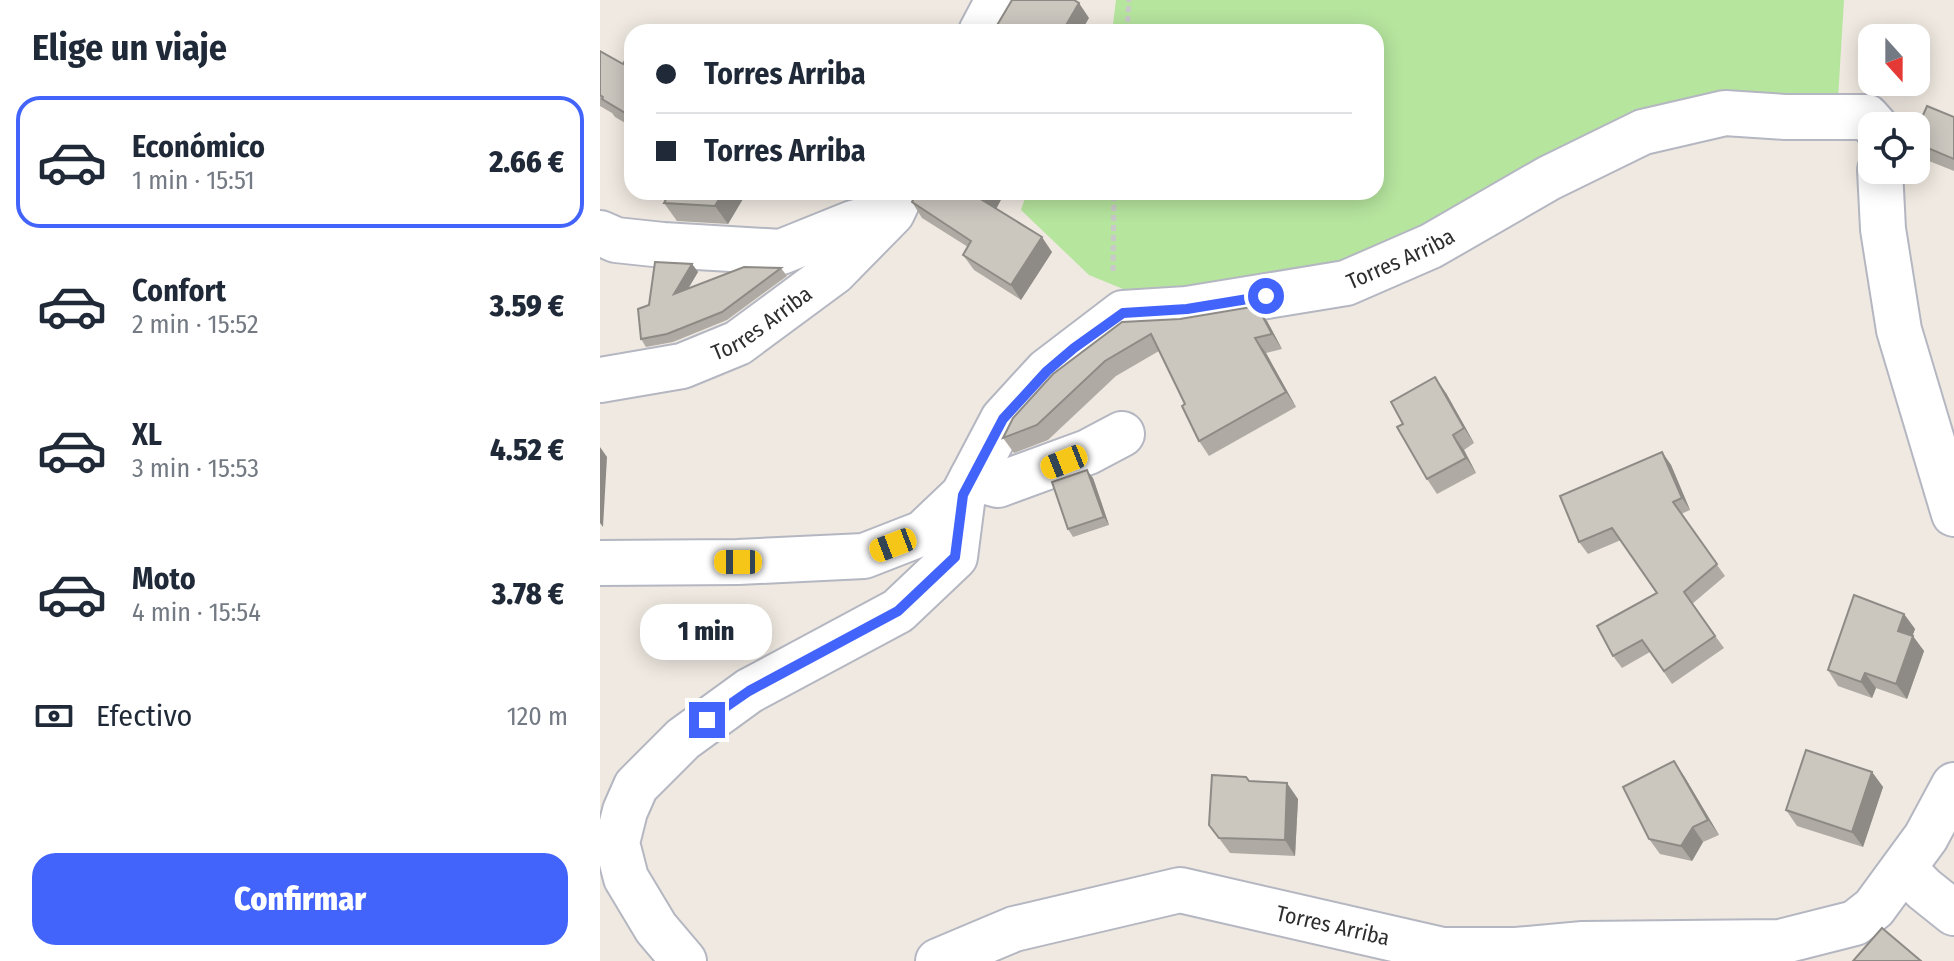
<!DOCTYPE html>
<html lang="es">
<meta charset="utf-8">
<style>
:root{--surface:#fff;--page:#f2f2f3;--text:#1f2937;--muted:#747a83;--line:#e0e1e3;--accent:#4264fb}
body{margin:0;font-family:"Fira Sans Condensed",sans-serif;background:var(--page);color:var(--text);height:100vh;display:flex;flex-direction:column;font-size:30px;white-space:nowrap}
*{box-sizing:border-box;margin:0}
p{font-size:26px;color:var(--muted)}
.icon{flex:none;width:44px;height:44px;fill:none;stroke:currentColor;stroke-width:2;stroke-linecap:round;stroke-linejoin:round}
.map{position:relative;flex:1;overflow:hidden}
.panel{display:flex;flex-direction:column;background:var(--surface);width:600px}
.panel>*{flex:none}
.guide{position:absolute;left:24px;top:24px;width:760px;height:176px;border-radius:24px;box-shadow:0 4px 20px #0003;display:grid;align-content:center;height:176px;padding:0 32px;background:var(--surface)}
.needle{width:52px;rotate:159deg}
.controls{position:absolute;left:1258px;top:24px;display:grid;gap:16px}
.controls a{display:grid;place-items:center;width:72px;height:72px;border-radius:16px;background:var(--surface);box-shadow:0 4px 20px #0003;font-size:40px}
.end{position:absolute;width:36px;height:36px;margin:-18px;border:10px solid #4264fb;background:#fff;box-shadow:0 0 0 4px #fff}
.from{border-radius:50%}
.bubble{position:absolute;height:56px;border-radius:24px;background:var(--surface);box-shadow:0 4px 20px #0003;font-size:26px;font-weight:800;line-height:56px;text-align:center}
.car{position:absolute;width:24px;height:48px;margin:-24px -12px;border-radius:10px;box-shadow:0 0 6px 2px #0007;background:linear-gradient(#f5c518 24%,#345 0 40%,#f5c518 0 76%,#345 0 86%,#f5c518 0)}
.guide b{display:flex;align-items:center;gap:28px;height:76px;font-size:30px}
.guide b+b{border-top:2px solid var(--line)}
.guide i{width:20px;height:20px;background:var(--text)}
ul{padding:0;list-style:none}
li{display:flex;align-items:center;gap:24px;height:132px;margin:0 16px 12px;padding:0 16px;border:4px solid transparent;border-radius:24px}
li div{flex:1}
li b{display:block;font-size:30px}
li em{font-style:normal;font-weight:800}
li.on{border-color:var(--accent)}
li>.icon{width:72px;height:72px;stroke-width:1.5}
h2{padding:0 32px;font-size:36px;line-height:96px}
.pay{display:flex;align-items:center;gap:20px;height:88px;padding:0 32px;font-size:30px}
.pay p{margin-inline-start:auto}
.button{display:flex;gap:16px;margin-top:auto;padding:16px 32px}
.button a{flex:1;height:92px;border-radius:24px;background:var(--accent);color:#fff;font-size:32px;font-weight:800;line-height:92px;text-align:center}
main{display:flex;flex:1;min-height:0}
.map>svg:first-child{display:block}
.green{fill:#b6e59e}
.lines{fill:none;stroke-linecap:round;stroke-linejoin:round}
.minor-casing{stroke:#b4b7c1;stroke-width:48}
.path{stroke:#c9c9c9;stroke-width:5;stroke-dasharray:6 4;stroke-linecap:butt}
.minor{stroke:#fff;stroke-width:44}
.wall{fill:#afaba4}
.shaded-wall{fill:#8e8b86}
.building{fill:#cbc7bf;stroke:#8e8b86;stroke-width:2}
.route{stroke:#4264fb;stroke-width:10}
.labels{text-anchor:middle;stroke-width:6;stroke-linejoin:round;paint-order:stroke}
.street-label{font-size:22px;fill:#2e2e2e;stroke:#fff}
</style>
<main>
<section class="panel">
<h2>Elige un viaje</h2>
<ul>
<li class="on"><svg class="icon" aria-label="car" viewBox="0 0 24 24"><path d="M5 17H2v-5l4-1 3-4h7l3 4 3 1v5h-3M9 17h6M6 11h13"/><circle cx="7" cy="17" r="2"/><circle cx="17" cy="17" r="2"/></svg><div><b>Económico</b><p>1 min · 15:51</p></div><em>2.66 €</em></li>
<li><svg class="icon" aria-label="car" viewBox="0 0 24 24"><path d="M5 17H2v-5l4-1 3-4h7l3 4 3 1v5h-3M9 17h6M6 11h13"/><circle cx="7" cy="17" r="2"/><circle cx="17" cy="17" r="2"/></svg><div><b>Confort</b><p>2 min · 15:52</p></div><em>3.59 €</em></li>
<li><svg class="icon" aria-label="car" viewBox="0 0 24 24"><path d="M5 17H2v-5l4-1 3-4h7l3 4 3 1v5h-3M9 17h6M6 11h13"/><circle cx="7" cy="17" r="2"/><circle cx="17" cy="17" r="2"/></svg><div><b>XL</b><p>3 min · 15:53</p></div><em>4.52 €</em></li>
<li><svg class="icon" aria-label="car" viewBox="0 0 24 24"><path d="M5 17H2v-5l4-1 3-4h7l3 4 3 1v5h-3M9 17h6M6 11h13"/><circle cx="7" cy="17" r="2"/><circle cx="17" cy="17" r="2"/></svg><div><b>Moto</b><p>4 min · 15:54</p></div><em>3.78 €</em></li>
</ul>
<div class="pay"><svg class="icon" aria-label="cash" viewBox="0 0 24 24"><path d="M3 7h18v10H3z"/><circle cx="12" cy="12" r="2"/></svg>Efectivo<p>120 m</p></div>
<div class="button"><a>Confirmar</a></div>
</section>
<div class="map">
<svg width="1354" height="961" viewBox="0 0 1354 961">
<rect width="100%" height="100%" fill="#efe9e1"/>
<polygon class="green" points="516,0 1244,0 1238,99 1118,103 736,274 550,300 489,275 421,210 427,192 776,192 776,32 512,32"/>
<g class="lines">
<defs>
<g id="minor">
<polyline points="381,32 398,0"/>
<polyline points="1280,170 1283,229 1299,330 1354,514"/>
<polyline points="0,233 16,240 63,245 181,252 253,223 282,215"/>
<path id="s1" d="M 0,380 L 82,366 L 138,343 L 234,272 L 292,213 L 302,192"/>
<polyline points="372,478 398,485 488,452 522,434"/>
<path id="s2" d="M 0,563 L 138,562 L 264,556 L 323,533 L 363,495 L 403,419 L 447,371 L 523,313 L 587,309 L 746,283 L 831,246 L 949,178 L 1043,132 L 1125,113 L 1185,117 L 1267,117 L 1275,126"/>
<polyline points="1304,869 1324,889 1354,913"/>
<polyline points="84,961 56,928 26,878 17,843 25,811 36,786 83,739 149,691 298,611 355,557 363,495"/>
<path id="s3" d="M 338,961 L 414,929 L 580,890 L 842,950 L 916,950 L 983,944 L 1180,942 L 1255,923 L 1274,908 L 1326,837 L 1354,785"/>
</g>
</defs>
<use href="#minor" class="minor-casing"/>
<g class="path">
<polyline points="527,32 529,0"/>
<polyline points="513,271 514,192"/>
</g>
<use href="#minor" class="minor"/>
</g>
<g class="wall">
<polygon points="0,51 23,64 30,62 32,59 32,127 15,117 12,113 0,106"/>
<polygon points="1354,117 1354,171 1324,159 1316,147 1316,131"/>
<polygon points="70,192 147,192 128,224 77,221 64,203"/>
<polygon points="405,192 396,209 452,252 421,300 374,270 363,255 368,247 322,218 312,202"/>
<polygon points="92,264 98,272 88,289 181,268 187,276 127,320 73,342 46,347 41,339 49,305"/>
<polygon points="667,321 682,349 666,353 696,407 609,456 599,441 585,404 559,351 516,376 448,440 414,453 403,438 522,322"/>
<polygon points="846,393 874,443 864,450 876,473 837,494 827,479"/>
<polygon points="1062,452 1071,465 1090,510 1081,514 1125,576 1092,604 1124,648 1072,684 1050,652 1022,668 1013,656 1057,593 1021,540 988,554 979,542"/>
<polygon points="493,478 509,525 473,537 468,529"/>
<polygon points="1304,614 1315,629 1312,636 1324,651 1307,699 1276,688 1272,698 1238,686 1228,670"/>
<polygon points="1272,772 1283,787 1263,847 1197,826 1186,810"/>
<polygon points="1084,776 1119,835 1103,842 1092,861 1060,854 1049,839"/>
<polygon points="649,781 698,799 695,856 630,853 609,825"/>
</g>
<g class="shaded-wall">
<polygon points="479,3 489,18 481,32 462,32"/>
<polygon points="123,192 147,192 128,224 115,206"/>
<polygon points="386,192 405,192 393,215 382,200"/>
<polygon points="442,237 452,252 421,300 411,285"/>
<polygon points="92,264 98,272 80,302 74,294"/>
<polygon points="657,306 667,321 682,349 672,334"/>
<polygon points="655,338 666,353 696,407 686,392"/>
<polygon points="835,377 846,393 874,443 864,428"/>
<polygon points="853,435 864,450 876,473 866,458"/>
<polygon points="0,447 7,457 3,527 0,523"/>
<polygon points="1062,452 1071,465 1090,510 1082,498"/>
<polygon points="487,470 493,478 509,525 504,517"/>
<polygon points="1304,614 1315,629 1309,646 1298,631"/>
<polygon points="1313,636 1324,651 1307,699 1296,684"/>
<polygon points="1265,673 1276,688 1272,698 1261,682"/>
<polygon points="1074,761 1084,776 1119,835 1108,820"/>
<polygon points="1272,772 1283,787 1263,847 1252,832"/>
<polygon points="687,783 698,799 695,856 685,840"/>
<polygon points="1093,827 1103,842 1092,861 1081,846"/>
</g>
<g class="building">
<polygon points="412,0 474,0 479,3 462,32 393,32"/>
<polygon points="0,51 23,64 26,59 30,62 32,59 32,117 2,99 3,97 0,95"/>
<polygon points="1327,106 1354,117 1354,159 1316,143 1316,131"/>
<polygon points="70,192 123,192 115,206 64,203"/>
<polygon points="317,192 386,192 382,200 442,237 411,285 363,255 371,241 312,202"/>
<polygon points="55,262 92,264 74,294 144,267 181,268 122,312 67,334 41,339 38,309 49,305"/>
<polygon points="657,306 672,334 655,338 686,392 599,441 582,406 585,404 551,334 505,361 437,425 403,438 413,418 453,374 522,322 580,319"/>
<polygon points="835,377 864,428 853,435 866,458 827,479 797,427 803,424 791,402"/>
<polygon points="1062,452 1082,498 1073,502 1117,564 1084,592 1115,636 1064,671 1042,640 1013,656 997,626 1057,593 1012,528 979,542 960,496"/>
<polygon points="487,470 504,517 468,529 452,482"/>
<polygon points="1254,595 1304,614 1298,631 1313,636 1296,684 1265,673 1261,682 1228,670"/>
<polygon points="1206,750 1272,772 1252,832 1186,810"/>
<polygon points="1074,761 1108,820 1093,827 1081,846 1049,839 1023,787"/>
<polygon points="612,775 646,777 649,781 687,783 685,840 619,838 609,825"/>
<polygon points="1282,928 1321,961 1253,961"/>
</g>
<g class="lines">
<polyline class="route" points="107,720 149,691 298,611 355,557 363,495 403,419 447,371 474,348 523,313 587,309 666,296"/>
</g>
<g class="labels">
<g class="street-label">
<text dy="8" stroke="none"><textPath href="#s2" startOffset="914">Torres Arriba</textPath></text>
<text dy="8" stroke="none"><textPath href="#s1" startOffset="174">Torres Arriba</textPath></text>
<text dy="8" stroke="none"><textPath href="#s3" startOffset="410">Torres Arriba</textPath></text>
</g>
</g>
</svg>
<div class="controls">
<a><svg class="needle" viewBox="-14 -14 28 28"><path d="M0-13l5 13h-10z" fill="#e53935"/><path d="M0 13l5-13h-10z" fill="#747a83"/></svg></a>
<a><svg class="icon" aria-label="locate" viewBox="0 0 24 24"><circle cx="12" cy="12" r="6"/><path d="M12 2v4M12 18v4M2 12h4M18 12h4"/></svg></a>
</div>
<i class="end from" style="left:666px;top:296px"></i>
<i class="end" style="left:107px;top:720px"></i>
<div class="bubble" style="left:40px;top:604px;width:132px">1 min</div>
<i class="car" style="left:464px;top:462px;rotate:248deg"></i>
<i class="car" style="left:293px;top:545px;rotate:249deg"></i>
<i class="car" style="left:138px;top:562px;rotate:270deg"></i>
<div class="guide">
<b><i class="from"></i>Torres Arriba</b>
<b><i></i>Torres Arriba</b>
</div>
</div>
</main>
